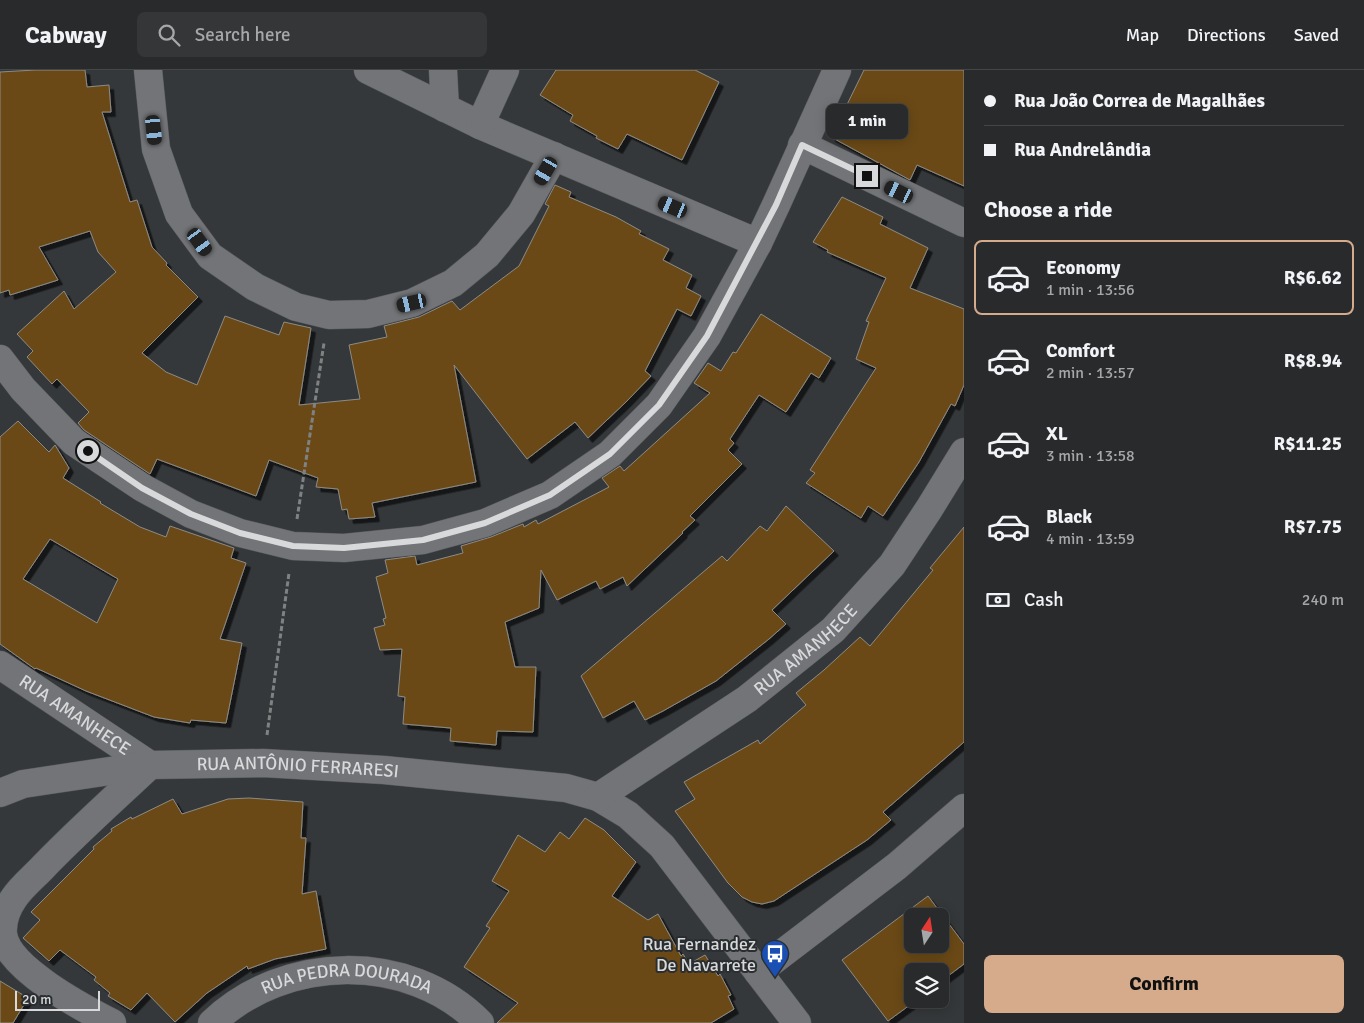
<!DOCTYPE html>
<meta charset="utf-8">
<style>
:root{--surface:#282a2c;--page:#343638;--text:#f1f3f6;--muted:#a5a7a9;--line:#444648;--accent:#d6ab8b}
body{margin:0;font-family:Signika,sans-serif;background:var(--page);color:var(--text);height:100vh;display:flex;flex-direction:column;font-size:19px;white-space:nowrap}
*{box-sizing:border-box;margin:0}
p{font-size:16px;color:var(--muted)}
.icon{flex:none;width:28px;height:28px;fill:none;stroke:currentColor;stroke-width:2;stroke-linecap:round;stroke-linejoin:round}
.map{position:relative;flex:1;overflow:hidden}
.drawer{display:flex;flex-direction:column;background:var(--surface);width:400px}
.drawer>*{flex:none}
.banner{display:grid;align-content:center;height:110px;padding:0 20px;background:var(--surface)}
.needle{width:32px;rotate:12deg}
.controls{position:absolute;left:904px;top:838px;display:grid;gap:10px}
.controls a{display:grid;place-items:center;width:45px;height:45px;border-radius:8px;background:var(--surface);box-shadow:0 2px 12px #0003,0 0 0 1px var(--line);font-size:25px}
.scale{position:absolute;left:15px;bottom:12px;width:85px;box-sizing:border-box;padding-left:5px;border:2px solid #d7d9da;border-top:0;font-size:14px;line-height:18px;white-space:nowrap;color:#d7d9da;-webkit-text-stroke:4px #2b2e30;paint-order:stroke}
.end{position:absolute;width:22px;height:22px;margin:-11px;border:6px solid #d7d9da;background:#111;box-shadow:0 0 0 2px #111}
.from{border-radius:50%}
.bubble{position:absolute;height:35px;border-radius:8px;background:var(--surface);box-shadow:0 2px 12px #0003,0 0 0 1px var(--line);font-size:16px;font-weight:700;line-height:35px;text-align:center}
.car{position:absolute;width:15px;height:30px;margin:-15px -8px;border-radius:6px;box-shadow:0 0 4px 1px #0007;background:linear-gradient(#222 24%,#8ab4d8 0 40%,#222 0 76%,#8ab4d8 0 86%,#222 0)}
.banner b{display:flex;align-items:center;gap:18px;height:48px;font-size:19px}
.banner b+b{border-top:1px solid var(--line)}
.banner i{width:12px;height:12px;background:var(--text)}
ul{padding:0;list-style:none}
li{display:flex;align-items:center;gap:15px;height:75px;margin:0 10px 8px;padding:0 10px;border:2px solid transparent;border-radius:8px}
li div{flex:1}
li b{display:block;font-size:19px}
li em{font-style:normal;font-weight:700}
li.selected{border-color:var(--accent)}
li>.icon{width:45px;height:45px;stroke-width:1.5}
h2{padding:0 20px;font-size:22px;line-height:60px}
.pay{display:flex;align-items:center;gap:12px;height:55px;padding:0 20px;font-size:19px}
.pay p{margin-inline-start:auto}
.primary-button{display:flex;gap:10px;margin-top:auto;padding:10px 20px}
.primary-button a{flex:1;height:58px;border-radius:8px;background:var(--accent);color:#111;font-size:20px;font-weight:700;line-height:58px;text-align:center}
header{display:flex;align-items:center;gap:30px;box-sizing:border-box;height:70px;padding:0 25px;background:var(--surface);border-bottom:1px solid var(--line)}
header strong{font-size:24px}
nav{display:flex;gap:28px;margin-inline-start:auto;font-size:18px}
.search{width:350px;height:45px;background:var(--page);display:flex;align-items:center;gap:12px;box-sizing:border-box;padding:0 18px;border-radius:8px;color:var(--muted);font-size:19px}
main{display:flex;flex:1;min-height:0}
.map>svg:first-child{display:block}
.building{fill:#6a4a16;stroke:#8d8b87;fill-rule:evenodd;filter:url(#shadow)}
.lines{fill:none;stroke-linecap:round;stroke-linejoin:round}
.minor-casing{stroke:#555758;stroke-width:29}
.path{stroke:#7f8283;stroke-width:3;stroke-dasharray:5 2.5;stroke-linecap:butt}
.minor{stroke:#727477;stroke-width:28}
.route{stroke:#d7d9da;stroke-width:6}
.labels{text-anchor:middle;stroke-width:4;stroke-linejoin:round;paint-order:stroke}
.street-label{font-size:18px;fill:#d7d9da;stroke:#2b2e30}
.poi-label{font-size:18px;fill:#d7d9da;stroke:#2b2e30;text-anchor:end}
</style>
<header>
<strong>Cabway</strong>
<div class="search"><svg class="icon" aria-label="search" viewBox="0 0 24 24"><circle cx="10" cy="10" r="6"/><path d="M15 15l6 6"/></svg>Search here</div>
<nav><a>Map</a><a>Directions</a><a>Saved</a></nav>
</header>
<main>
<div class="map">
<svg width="964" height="953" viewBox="0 0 964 953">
<defs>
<filter id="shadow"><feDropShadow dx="4.5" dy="4.5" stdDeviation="0" flood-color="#0009"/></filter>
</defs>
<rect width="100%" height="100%" fill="#35383a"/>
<g class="building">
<polygon points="35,0 85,0 87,17 109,15 111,42 102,42 130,132 137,130 152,177 167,193 166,195 198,227 142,283 166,302 197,315 225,246 279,265 284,252 311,258 299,335 360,329 349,275 387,267 384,256 419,247 452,231 460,240 519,196 549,136 545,134 555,115 571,122 569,127 616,147 641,161 639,164 669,179 663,190 692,205 686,218 701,226 691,246 677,239 645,301 651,306 627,331 588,368 575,352 527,389 454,295 476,412 372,433 375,447 349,449 347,439 342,440 338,419 316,417 318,408 269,390 256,426 157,389 150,404 84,360 78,353 89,342 57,309 52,314 27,287 33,281 17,264 64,221 74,239 116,202 98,182 90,161 39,177 58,210 10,225 9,220 0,223 0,2"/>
<polygon points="556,0 695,0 719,12 682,90 627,64 618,79 596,68 597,66 570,51 573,45 540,25"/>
<polygon points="864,0 964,0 964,116 917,95 910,110 831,67"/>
<polygon points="842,127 883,147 880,154 928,178 910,218 964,239 964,315 955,336 951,334 919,392 883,446 868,436 861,448 806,413 815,403 810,400 876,298 856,289 869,252 866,251 886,208 827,182 828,180 813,172"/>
<polygon points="761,244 831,288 819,308 811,303 786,342 759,325 730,369 734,373 728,380 742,394 690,446 695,450 682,462 683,463 627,516 623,507 600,519 596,511 557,530 541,500 539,538 505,552 515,597 536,597 533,662 497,661 496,675 450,671 451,658 403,654 405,627 398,626 402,579 380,580 374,558 385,555 383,549 386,548 376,507 388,503 385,490 415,486 417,495 463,483 461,476 491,467 523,454 524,457 536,450 538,454 609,417 602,408 620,396 624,401 710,323 694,313 708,293 721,301 733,282 736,283"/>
<path d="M 18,351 L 49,382 L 55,375 L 69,398 L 63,408 L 101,432 L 100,433 L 140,457 L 166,467 L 170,456 L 234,478 L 231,488 L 246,493 L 220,569 L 242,573 L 226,653 L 191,650 L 190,653 L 154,647 L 86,621 L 36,598 L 35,599 L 0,574 L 0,367 ZM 50,469 L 118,509 L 97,553 L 23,509 Z"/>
<polygon points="786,436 834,481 772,540 786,554 769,569 716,611 663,641 645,650 634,631 603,648 581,606 722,486 727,491 760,456 767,461"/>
<polygon points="964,457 964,672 883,742 891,750 867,770 774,831 762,834 752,832 742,827 728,813 675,741 695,729 684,712 758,670 760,674 806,635 796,623 824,600 860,567 870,576 933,500 930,498"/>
<polygon points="249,728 303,732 301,768 306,768 302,824 316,821 326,879 275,889 248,899 247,896 207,923 175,952 147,923 131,940 108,926 110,923 94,910 96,907 60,880 49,891 23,868 40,850 31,842 94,779 93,777 112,761 111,759 131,747 132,749 173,729 182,744 228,729"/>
<polygon points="585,748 604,760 636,792 612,826 648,850 658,844 681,886 683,884 689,894 705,885 718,906 720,904 731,925 728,926 734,939 711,953 497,953 518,933 464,897 490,858 486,856 509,821 492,811 518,765 545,782 560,762 569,769"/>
<path d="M 928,826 L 964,874 L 964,894 L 940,912 L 940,901 L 912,901 L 912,929 L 918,929 L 888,951 L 842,890 ZM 912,846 L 940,846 L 940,874 L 912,874 Z"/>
<polygon points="0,911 28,928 13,953 0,953"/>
</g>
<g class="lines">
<defs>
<g id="minor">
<polyline points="148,0 156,79 179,144 210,186 255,217 296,237 329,245 368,244 412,233 453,213 487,185 521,144 554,86"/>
<polyline points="368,0 480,55 758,173"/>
<polyline points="443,0 445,38"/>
<polyline points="480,55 505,0"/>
<polyline points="802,75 964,153"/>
<polyline points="0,289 23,319 74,372 143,418 191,444 240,463 293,476 344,478 423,470 485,453 550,425 610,384 659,335 707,266 758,173 776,135 837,0"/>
<path id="s1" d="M 0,595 L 150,695 C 115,728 79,760 45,795 C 35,806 22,816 14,828 C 7,838 2,851 3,864 C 7,898 83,938 112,953"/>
<path id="s2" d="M 0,723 L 23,714 L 150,695 L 263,693 L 384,700 L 566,718 L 598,727 L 628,745 L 662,776 L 797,953"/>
<path id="s3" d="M 598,727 L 747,629 L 833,560 L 892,495 L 929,439 L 964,382"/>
<polyline points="758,902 897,796 964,738"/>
<path id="s4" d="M 212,953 C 284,884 409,881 480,953"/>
</g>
</defs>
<use href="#minor" class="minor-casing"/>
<g class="path">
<polyline points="297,449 324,273"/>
<polyline points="267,665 289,503"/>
</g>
<use href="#minor" class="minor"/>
</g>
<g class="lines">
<polyline class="route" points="88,381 142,418 191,444 240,463 293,476 344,478 423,470 485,453 550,425 610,384 659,335 707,266 776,135 802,75 867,106"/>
</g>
<defs>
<symbol id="bus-pin" viewBox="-11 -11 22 30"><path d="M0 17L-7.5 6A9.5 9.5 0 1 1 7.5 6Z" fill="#1a4fb4" stroke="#2b2e30"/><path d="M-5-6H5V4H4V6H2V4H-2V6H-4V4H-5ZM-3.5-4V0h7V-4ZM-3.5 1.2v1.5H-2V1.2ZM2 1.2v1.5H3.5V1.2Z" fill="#fff"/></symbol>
</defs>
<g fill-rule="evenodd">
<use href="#bus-pin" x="759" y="868" width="32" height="43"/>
</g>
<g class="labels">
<g class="street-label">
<text dy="6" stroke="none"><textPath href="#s3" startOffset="255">RUA AMANHECE</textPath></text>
<text dy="6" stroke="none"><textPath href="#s1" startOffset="90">RUA AMANHECE</textPath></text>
<text dy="6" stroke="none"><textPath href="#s2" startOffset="301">RUA ANTÔNIO FERRARESI</textPath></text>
<text dy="6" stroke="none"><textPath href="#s4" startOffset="148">RUA PEDRA DOURADA</textPath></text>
</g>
<g class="poi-label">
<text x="756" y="880">Rua Fernandez<tspan x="756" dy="21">De Navarrete</tspan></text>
</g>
</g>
</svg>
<div class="controls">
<a><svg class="needle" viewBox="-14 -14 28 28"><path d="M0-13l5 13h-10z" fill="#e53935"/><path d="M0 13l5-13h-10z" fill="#a5a7a9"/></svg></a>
<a><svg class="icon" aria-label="layers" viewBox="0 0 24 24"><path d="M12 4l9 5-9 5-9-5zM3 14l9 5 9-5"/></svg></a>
</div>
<div class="scale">20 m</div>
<i class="end from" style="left:88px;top:381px"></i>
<i class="end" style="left:867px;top:106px"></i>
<div class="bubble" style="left:826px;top:34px;width:82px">1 min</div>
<i class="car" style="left:154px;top:60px;rotate:174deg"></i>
<i class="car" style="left:546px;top:101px;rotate:210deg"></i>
<i class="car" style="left:899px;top:122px;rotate:296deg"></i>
<i class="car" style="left:673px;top:137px;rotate:293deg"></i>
<i class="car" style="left:200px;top:172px;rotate:144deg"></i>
<i class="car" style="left:412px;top:233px;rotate:257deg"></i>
</div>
<section class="drawer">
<div class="banner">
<b><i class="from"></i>Rua João Correa de Magalhães</b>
<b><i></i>Rua Andrelândia</b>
</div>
<h2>Choose a ride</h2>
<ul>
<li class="selected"><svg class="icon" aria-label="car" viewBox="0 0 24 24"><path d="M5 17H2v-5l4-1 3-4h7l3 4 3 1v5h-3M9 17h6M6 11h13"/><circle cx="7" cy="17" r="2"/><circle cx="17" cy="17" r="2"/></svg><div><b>Economy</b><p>1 min · 13:56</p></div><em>R$6.62</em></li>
<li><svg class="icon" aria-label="car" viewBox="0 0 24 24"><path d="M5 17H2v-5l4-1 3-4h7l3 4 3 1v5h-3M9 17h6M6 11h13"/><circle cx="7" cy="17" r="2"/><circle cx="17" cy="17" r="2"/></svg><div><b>Comfort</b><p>2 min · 13:57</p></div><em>R$8.94</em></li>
<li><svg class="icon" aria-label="car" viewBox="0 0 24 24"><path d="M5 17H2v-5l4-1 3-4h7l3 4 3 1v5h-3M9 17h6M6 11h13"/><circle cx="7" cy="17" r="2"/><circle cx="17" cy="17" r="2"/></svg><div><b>XL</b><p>3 min · 13:58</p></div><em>R$11.25</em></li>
<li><svg class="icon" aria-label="car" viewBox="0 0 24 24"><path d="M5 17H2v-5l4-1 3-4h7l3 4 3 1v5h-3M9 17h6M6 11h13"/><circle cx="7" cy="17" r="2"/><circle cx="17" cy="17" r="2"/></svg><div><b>Black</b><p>4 min · 13:59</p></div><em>R$7.75</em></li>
</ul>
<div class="pay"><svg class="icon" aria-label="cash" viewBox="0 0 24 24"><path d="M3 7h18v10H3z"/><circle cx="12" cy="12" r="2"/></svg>Cash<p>240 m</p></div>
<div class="primary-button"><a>Confirm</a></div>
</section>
</main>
